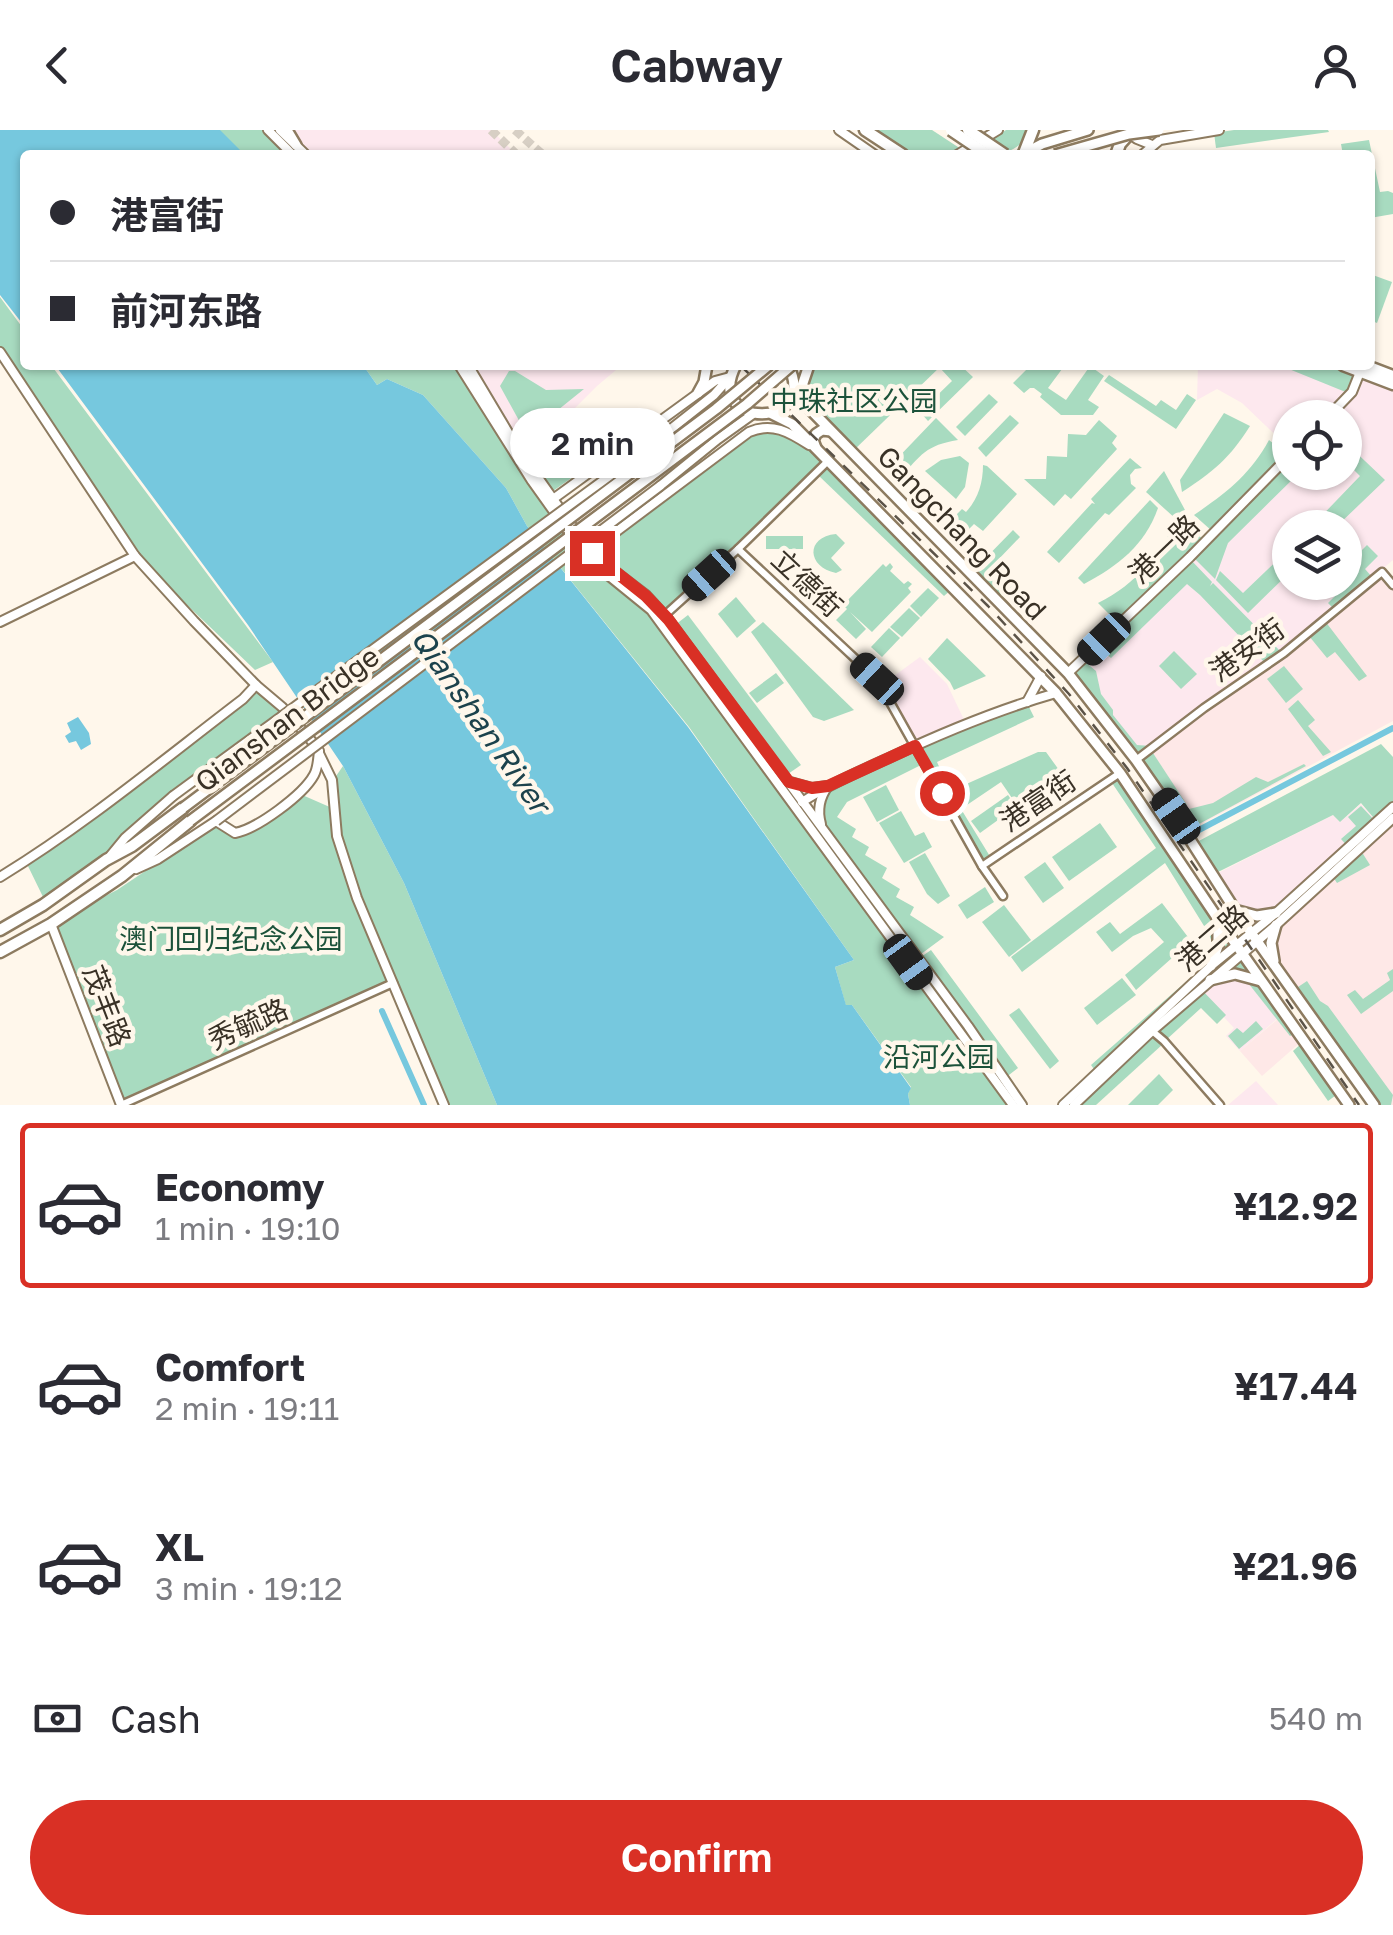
<!DOCTYPE html>
<meta charset="utf-8">
<style>
:root{--surface:#fff;--page:#f2f2f3;--text:#2b2b33;--muted:#7c7c81;--line:#e1e1e2;--accent:#d93025}
body{margin:0;font-family:"Golos Text","Noto Sans SC",sans-serif;background:var(--page);color:var(--text);height:100vh;display:flex;flex-direction:column;font-size:38px;white-space:nowrap}
*{box-sizing:border-box;margin:0}
p{font-size:32px;color:var(--muted)}
.icon{flex:none;width:55px;height:55px;fill:none;stroke:currentColor;stroke-width:2;stroke-linecap:round;stroke-linejoin:round}
.map{position:relative;height:975px;overflow:hidden}
.side{display:flex;flex-direction:column;background:var(--surface);flex:1}
.side>*{flex:none}
.hud{position:absolute;left:20px;top:20px;width:1355px;height:220px;border-radius:10px;box-shadow:0 2px 8px #0004;display:grid;align-content:center;height:220px;padding:0 30px;background:var(--surface)}
.fabs{position:absolute;left:1272px;top:270px;display:grid;gap:20px}
.fabs a{display:grid;place-items:center;width:90px;height:90px;border-radius:50%;background:var(--surface);box-shadow:0 2px 8px #0004;font-size:50px}
.end{position:absolute;width:45px;height:45px;margin:-22px;border:12px solid #d93025;background:#fff;box-shadow:0 0 0 5px #fff}
.from{border-radius:50%}
.bubble{position:absolute;height:70px;border-radius:35px;background:var(--surface);box-shadow:0 2px 8px #0004;font-size:32px;font-weight:600;line-height:70px;text-align:center}
.car{position:absolute;width:30px;height:60px;margin:-30px -15px;border-radius:12px;box-shadow:0 0 8px 2px #0007;background:linear-gradient(#222 24%,#8ab4d8 0 40%,#222 0 76%,#8ab4d8 0 86%,#222 0)}
.hud b{display:flex;align-items:center;gap:35px;height:95px;font-size:38px}
.hud b+b{border-top:2px solid var(--line)}
.hud i{width:25px;height:25px;background:var(--text)}
ul{padding:18px 0 0;list-style:none}
li{display:flex;align-items:center;gap:30px;height:165px;margin:0 20px 15px;padding:0 10px;border:5px solid transparent;border-radius:10px}
li div{flex:1}
li b{display:block;font-size:38px}
li em{font-style:normal;font-weight:600}
li.selected{border-color:var(--accent)}
li>.icon{width:90px;height:90px;stroke-width:1.5}
.pay{display:flex;align-items:center;gap:25px;height:110px;padding:0 30px;font-size:38px}
.pay p{margin-inline-start:auto}
.primary-button{display:flex;gap:20px;margin-top:auto;padding:20px 30px}
.primary-button a{flex:1;height:115px;border-radius:60px;background:var(--accent);color:#fff;font-size:40px;font-weight:600;line-height:115px;text-align:center}
header{display:flex;justify-content:space-between;align-items:center;height:130px;padding:0 30px;background:var(--surface);font-size:45px;font-weight:600}
.map>svg:first-child{display:block}
.commercial{fill:#fde8ee;fill-rule:evenodd}
.industrial{fill:#fee8e7}
.green{fill:#a8dbc0}
.water{fill:#76c8de}
.lines{fill:none;stroke-linecap:round;stroke-linejoin:round}
.canal{stroke:#76c8de;stroke-width:6}
.primary-tunnel{stroke:#d7cfc4;stroke-width:9;stroke-dasharray:9 4.5;stroke-linecap:butt}
.minor-casing{stroke:#8d7b60;stroke-width:11}
.tertiary-casing{stroke:#8d7b60;stroke-width:12}
.secondary-casing{stroke:#8d7b60;stroke-width:12}
.primary-casing{stroke:#8d7b60;stroke-width:14}
.trunk-casing{stroke:#8d7b60;stroke-width:15}
.minor{stroke:#fff;stroke-width:6}
.tertiary{stroke:#fff;stroke-width:8}
.secondary{stroke:#fff;stroke-width:8}
.primary{stroke:#fff;stroke-width:9}
.trunk{stroke:#fff;stroke-width:10}
.rail{stroke:#5b5348;stroke-width:2.5;stroke-dasharray:12 12;stroke-linecap:butt}
.secondary-bridge-casing{stroke:#8d7b60;stroke-width:12;stroke-linecap:butt}
.primary-bridge-casing{stroke:#8d7b60;stroke-width:14;stroke-linecap:butt}
.trunk-bridge-casing{stroke:#8d7b60;stroke-width:15;stroke-linecap:butt}
.secondary-bridge{stroke:#fff;stroke-width:8}
.primary-bridge{stroke:#fff;stroke-width:9}
.trunk-bridge{stroke:#fff;stroke-width:10}
.route{stroke:#d93025;stroke-width:12}
.labels{text-anchor:middle;stroke-width:9;stroke-linejoin:round;paint-order:stroke}
.park-label{font-size:28px;fill:#1c523a;stroke:#fff7eb}
.street-label{font-size:28px;fill:#393126;stroke:#fff7eb}
.water-label{font-size:30px;font-style:italic;fill:#1c424c;stroke:#fff7eb}
</style>
<header><svg class="icon" aria-label="back" viewBox="0 0 24 24"><path d="M15 5l-7 7 7 7"/></svg>Cabway<svg class="icon" aria-label="person" viewBox="0 0 24 24"><circle cx="12" cy="8" r="4"/><path d="M4 21q1-7 8-7t8 7"/></svg></header>
<div class="map">
<svg width="1393" height="975" viewBox="0 0 1393 975">
<rect width="100%" height="100%" fill="#fff7eb"/>
<g class="commercial">
<polygon points="287,0 491,0 517,25 306,25"/>
<polygon points="468,235 622,235 597,256 525,328"/>
<path d="M 1198,235 L 1342,235 L 1393,255 L 1393,430 L 1284,523 L 1136,629 L 1069,543 L 1191,427 L 1290,342 L 1345,342 L 1345,288 L 1290,288 L 1290,319 L 1242,273 L 1217,259 L 1197,270 ZM 1290,398 L 1345,398 L 1345,452 L 1290,452 Z"/>
<polygon points="920,527 947,554 966,594 915,615 886,563 890,549"/>
<polygon points="1361,674 1378,693 1258,802 1216,744 1333,685 1340,692"/>
<polygon points="1238,820 1284,883 1240,921 1226,906 1234,898 1195,856"/>
<polygon points="1256,951 1278,975 1228,975"/>
</g>
<g class="industrial">
<polygon points="1382,442 1393,455 1393,591 1188,701 1136,630 1284,524"/>
<polygon points="1393,682 1393,975 1375,975 1258,803"/>
<polygon points="1285,883 1303,910 1262,946 1240,921"/>
</g>
<g class="green">
<polygon points="215,0 275,0 297,25 242,25"/>
<polygon points="873,0 932,0 961,19 950,25 909,25"/>
<path d="M 1006,0 L 1028,0 L 1028,6 C 1012,27 992,25 967,25 Z"/>
<polygon points="1234,0 1328,0 1329,2 1216,18 1214,3"/>
<polygon points="1369,10 1380,62 1388,61 1393,63 1393,84 1370,88 1370,80 1375,72 1373,63 1370,61 1370,25 1343,25 1341,14"/>
<polygon points="1370,144 1392,152 1377,193 1370,190"/>
<polygon points="0,167 25,201 25,235 51,235 273,532 255,540 185,473 143,427 57,308 0,223"/>
<polygon points="363,235 456,235 592,423 745,305 775,299 816,321 826,331 665,486 918,829 931,820 1018,938 1005,948 1021,975 910,975 908,964 911,957 852,875 846,876 835,837 854,830 689,597 527,396 506,358 423,265 387,249 377,255"/>
<polygon points="812,235 942,235 853,321 806,274 803,252"/>
<polygon points="945,235 960,235 973,247 928,291 920,282 952,251 941,239"/>
<polygon points="1031,235 1065,235 1048,258 1066,270 1090,236 1104,246 1088,270 1099,277 1093,285 1061,285 1040,267 1042,264 1034,258 1030,258 1024,263 1013,253"/>
<polygon points="1279,235 1339,235 1357,242 1348,263"/>
<polygon points="509,241 515,241 546,260 584,259 527,305 500,256"/>
<polygon points="1109,245 1156,276 1161,270 1176,280 1187,264 1196,270 1176,299 1104,251"/>
<polygon points="989,264 998,272 965,306 956,297"/>
<path d="M 1224,283 L 1250,296 C 1229,329 1214,341 1182,362 L 1180,350 Z"/>
<polygon points="1010,285 1019,293 986,327 978,318"/>
<path d="M 936,288 L 958,310 C 926,315 921,325 900,348 L 889,337 Z"/>
<polygon points="1099,290 1117,306 1112,313 1117,319 1071,369 1065,364 1054,376 1024,349 1046,349 1047,326 1067,327 1068,304 1086,305"/>
<path d="M 1269,310 L 1286,324 L 1212,401 L 1194,385 C 1226,363 1250,345 1269,310 Z"/>
<polygon points="1345,312 1385,350 1336,397 1311,397 1360,346 1345,331"/>
<polygon points="552,313 580,342 553,361 533,331"/>
<polygon points="960,326 969,333 965,357 956,369 925,341 941,330"/>
<polygon points="1130,328 1142,338 1135,339 1130,345 1131,354 1136,358 1109,385 1105,383 1059,433 1047,422 1092,373 1095,374 1091,369"/>
<polygon points="1290,328 1290,342 1299,343 1228,413 1215,449 1193,427"/>
<polygon points="828,335 952,459 944,466 818,345"/>
<path d="M 983,335 L 987,336 L 1017,364 L 983,401 L 974,394 L 964,404 L 951,390 L 962,379 L 966,382 C 978,369 983,353 983,335 Z"/>
<polygon points="1164,341 1185,380 1176,389 1146,362"/>
<path d="M 1150,370 L 1158,378 C 1145,415 1118,436 1084,454 L 1078,448 Z"/>
<path d="M 1179,388 L 1204,410 L 1118,493 L 1098,473 C 1138,453 1157,426 1179,388 Z"/>
<polygon points="1013,400 1020,407 994,434 1015,455 1000,470 972,442"/>
<path d="M 836,404 L 845,413 L 831,428 L 842,440 L 836,443 C 807,437 805,407 836,404 Z"/>
<rect x="766" y="406" width="37" height="13"/>
<polygon points="1367,415 1378,426 1365,439 1372,447 1334,479 1328,473 1335,466 1330,462 1339,453 1345,452 1345,437"/>
<polygon points="1290,418 1290,442 1248,483 1216,450 1220,441 1243,463"/>
<polygon points="1190,429 1212,452 1210,456 1213,453 1282,523 1266,534 1200,465 1187,454 1111,528 1098,517"/>
<polygon points="890,433 893,437 890,441 904,454 908,451 912,454 908,458 911,462 872,502 850,482 866,499 856,509 836,490 847,479 843,475 883,434 886,437"/>
<polygon points="928,458 939,468 921,487 910,476"/>
<polygon points="736,467 756,491 737,508 718,484"/>
<polygon points="909,478 920,488 902,507 890,497"/>
<polygon points="688,485 801,635 785,646 675,495"/>
<polygon points="1325,491 1367,546 1359,551 1335,522 1327,528 1309,506"/>
<polygon points="763,492 854,580 824,591 813,587 751,502"/>
<polygon points="889,498 900,508 882,527 871,517"/>
<polygon points="947,508 986,546 954,560 950,552 928,529"/>
<polygon points="1174,521 1197,544 1181,559 1159,536"/>
<polygon points="1084,531 1096,541 1101,564 1113,580 1113,585 1137,615 1151,616 1136,628 1070,544"/>
<polygon points="1284,536 1303,559 1286,573 1267,549"/>
<polygon points="776,543 784,553 757,573 749,563"/>
<polygon points="257,555 284,584 173,666 65,759 45,771 26,732 206,603"/>
<polygon points="1298,570 1315,590 1308,596 1331,622 1323,626 1288,579"/>
<polygon points="1027,573 1034,587 937,632 949,659 943,661 917,616"/>
<polygon points="1381,614 1393,627 1393,680 1378,693 1361,673 1340,692 1333,685 1216,743 1195,713"/>
<polygon points="914,618 923,634 847,672 837,687 856,699 852,707 869,717 865,725 887,738 882,748 900,759 896,767 914,777 910,785 944,807 917,827 825,699 820,679 825,662"/>
<polygon points="1151,620 1187,675 1175,683 1137,630"/>
<polygon points="1038,622 1046,622 1059,640 1014,671 1001,652 961,679 991,728 982,733 944,664"/>
<polygon points="1304,634 1306,636 1188,700 1179,688 1189,679 1213,673 1256,647 1268,652"/>
<polygon points="343,636 404,753 497,975 446,975 359,767 339,706 334,649"/>
<polygon points="1119,644 1238,819 1096,942 1091,935 1205,835 1214,819 1209,804 1165,733 1022,842 1011,827 1156,718 1110,650"/>
<polygon points="886,655 899,680 877,692 863,667"/>
<polygon points="300,664 332,678 336,706 391,852 122,973 53,795 79,779 117,760 217,693 236,704"/>
<polygon points="1008,665 1016,677 980,703 971,691"/>
<polygon points="1361,676 1377,693 1349,718 1341,709 1356,696 1348,687"/>
<polygon points="901,681 915,706 924,702 932,717 904,733 879,693"/>
<polygon points="1100,693 1117,717 1069,751 1052,727"/>
<polygon points="1358,716 1370,735 1337,753 1329,741"/>
<polygon points="925,723 950,766 938,774 927,764 909,732"/>
<polygon points="1045,732 1064,758 1043,773 1024,747"/>
<polygon points="985,757 994,772 967,789 958,775"/>
<polygon points="1162,773 1191,811 1136,860 1125,845 1164,812 1151,798 1133,806 1112,822 1096,802 1110,792 1120,804"/>
<polygon points="1004,775 1031,810 1009,827 982,792"/>
<polygon points="1240,823 1297,902 1290,906 1230,830"/>
<polygon points="1393,839 1393,861 1361,884 1347,865 1355,860 1363,869 1390,850 1387,843"/>
<polygon points="1122,848 1136,865 1097,895 1084,878"/>
<polygon points="1307,851 1320,871 1328,876 1393,965 1391,975 1378,975 1298,857"/>
<polygon points="1198,856 1226,885 1217,894 1201,878 1166,910 1152,896"/>
<polygon points="1019,878 1059,931 1050,939 1009,885"/>
<polygon points="1256,891 1263,899 1239,919 1228,906 1237,898 1243,903"/>
<polygon points="1148,899 1163,914 1096,975 1064,975"/>
<polygon points="1303,912 1339,963 1328,971 1293,921"/>
<polygon points="1159,944 1173,960 1158,975 1128,975"/>
</g>
<g class="water">
<polygon points="0,0 220,0 245,25 25,25 25,197 0,165"/>
<polygon points="55,235 363,235 377,255 387,249 423,265 506,358 527,396 688,597 854,830 835,837 846,875 852,875 911,958 908,964 910,975 497,975 404,753 343,636 248,495"/>
<polygon points="78,587 89,603 91,614 81,620 76,611 69,613 65,606 71,602 67,593"/>
</g>
<g class="lines">
<g class="canal">
<polyline points="1197,701 1393,598"/>
<polyline points="382,881 424,975"/>
</g>
<g class="primary-tunnel">
<polyline points="491,0 517,25"/>
<polyline points="515,0 543,25"/>
</g>
<defs>
<g id="minor">
<polyline points="738,419 877,549 982,736 1120,643"/>
<polyline points="665,485 738,419 828,331"/>
<polyline points="1136,630 1204,578 1284,523 1382,442 1393,455"/>
<polyline points="982,736 1003,766"/>
<polyline points="1151,900 1164,911 1220,975"/>
<polyline points="121,975 393,853"/>
</g>
<g id="tertiary">
<polyline points="0,222 135,426 194,491 256,555 282,577 315,615 332,650 337,706 357,768 444,975"/>
<polyline points="1327,288 1352,262 1360,242"/>
<polyline points="0,492 135,426"/>
<polyline points="1068,543 1190,427 1290,325"/>
<polyline points="1027,572 1041,546"/>
<path d="M 802,672 C 830,654 860,641 891,627 C 944,602 1000,579 1056,563"/>
<path d="M 0,747 C 85,695 163,630 243,569 L 256,555"/>
<polyline points="51,794 121,975"/>
<polyline points="1063,975 1211,836 1276,783 1393,677"/>
<polyline points="1074,975 1152,901 1276,795 1393,688"/>
</g>
<g id="secondary">
<polyline points="268,0 293,25"/>
<polyline points="280,0 306,25"/>
<polyline points="839,0 875,25"/>
<polyline points="1124,0 1137,9 1152,15"/>
<polyline points="957,25 998,0"/>
<polyline points="1142,25 1160,10 1219,0"/>
<polyline points="459,235 532,351 587,428 651,480 1013,975"/>
<polyline points="468,235 518,319 591,423 646,465 668,489 968,896 1022,975"/>
<polyline points="638,325 714,265 730,247"/>
<polyline points="660,356 718,309 753,284"/>
<polyline points="549,372 715,251 730,247"/>
<path d="M 590,425 L 601,413 L 749,302 C 772,292 789,302 809,315"/>
<polyline points="787,651 812,658 827,656"/>
<path d="M 821,694 C 817,680 820,667 828,656"/>
<polyline points="111,725 125,708 173,666"/>
<path d="M 136,739 L 158,729 L 216,691 L 235,703 C 257,699 303,665 314,645 C 318,638 318,629 319,621"/>
</g>
<g id="primary">
<polyline points="287,0 296,15"/>
<polyline points="1023,24 1042,14 1088,0"/>
<path d="M 736,235 C 702,300 821,300 788,235"/>
<polyline points="794,254 805,274 1068,543 1136,630 1175,686 1235,780 1374,975"/>
<polyline points="698,263 704,252 707,235"/>
<polyline points="803,267 803,253 808,238"/>
<polyline points="772,284 792,294 1056,563 1120,643 1218,789 1349,975"/>
<polyline points="816,318 813,310 816,304 822,300 831,301"/>
<polyline points="1238,781 1257,786 1276,783"/>
<polyline points="1274,831 1271,813 1276,795"/>
<polyline points="1211,836 1218,816 1218,792"/>
<polyline points="1210,850 1235,844 1261,851"/>
</g>
<g id="trunk">
<polyline points="865,0 903,25"/>
<polyline points="1024,23 1033,0"/>
<polyline points="1116,25 1120,14 1129,4"/>
<polyline points="1343,235 1393,254"/>
<polyline points="1364,235 1393,246"/>
<polyline points="0,800 43,775 106,730 132,716 183,678"/>
<polyline points="0,822 51,794 122,746 190,691"/>
</g>
</defs>
<use href="#minor" class="minor-casing"/>
<use href="#tertiary" class="tertiary-casing"/>
<use href="#secondary" class="secondary-casing"/>
<use href="#primary" class="primary-casing"/>
<use href="#trunk" class="trunk-casing"/>
<use href="#minor" class="minor"/>
<use href="#tertiary" class="tertiary"/>
<use href="#secondary" class="secondary"/>
<use href="#primary" class="primary"/>
<use href="#trunk" class="trunk"/>
<polyline class="rail" points="740,235 988,476 1069,564 1127,638 1359,975"/>
<defs>
<g id="secondary-bridge">
<polyline points="173,666 638,325"/>
<polyline points="216,691 660,356"/>
</g>
<g id="primary-bridge">
<polyline points="1055,25 1129,4 1159,0"/>
<polyline points="183,678 716,279 769,235"/>
<polyline points="190,691 747,274 792,235"/>
</g>
<g id="trunk-bridge">
<polyline points="951,0 988,25"/>
<polyline points="968,0 1005,25"/>
</g>
</defs>
<use href="#secondary-bridge" class="secondary-bridge-casing"/>
<use href="#primary-bridge" class="primary-bridge-casing"/>
<use href="#trunk-bridge" class="trunk-bridge-casing"/>
<use href="#secondary-bridge" class="secondary-bridge"/>
<use href="#primary-bridge" class="primary-bridge"/>
<use href="#trunk-bridge" class="trunk-bridge"/>
</g>
<g class="lines">
<polyline class="route" points="592,423 646,466 668,489 789,652 812,658 828,656 915,616 942,663"/>
</g>
<g class="labels">
<g class="park-label">
<text x="854" y="281">中珠社区公园</text>
<text x="231" y="819">澳门回归纪念公园</text>
<text x="939" y="937">沿河公园</text>
</g>
<g class="street-label">
<text transform="translate(962 403) rotate(46)" y="10">Gangchang Road</text>
<text transform="translate(1164 419) rotate(-44)" y="10">港一路</text>
<text transform="translate(807 453) rotate(43)" y="10">立德街</text>
<text transform="translate(1247 520) rotate(-36)" y="10">港安街</text>
<text transform="translate(287 589) rotate(-37)" y="10">Qianshan Bridge</text>
<text transform="translate(1038 671) rotate(-34)" y="10">港富街</text>
<text transform="translate(1212 808) rotate(-41)" y="10">港二路</text>
<text transform="translate(107 876) rotate(69)" y="10">茂丰路</text>
<text transform="translate(248 894) rotate(-24)" y="10">秀毓路</text>
</g>
<g class="water-label">
<text transform="translate(480 591) rotate(55)" y="10">Qianshan River</text>
</g>
</g>
</svg>
<div class="fabs">
<a><svg class="icon" aria-label="locate" viewBox="0 0 24 24"><circle cx="12" cy="12" r="6"/><path d="M12 2v4M12 18v4M2 12h4M18 12h4"/></svg></a>
<a><svg class="icon" aria-label="layers" viewBox="0 0 24 24"><path d="M12 4l9 5-9 5-9-5zM3 14l9 5 9-5"/></svg></a>
</div>
<i class="end from" style="left:942px;top:663px"></i>
<i class="end" style="left:592px;top:423px"></i>
<div class="bubble" style="left:510px;top:278px;width:165px">2 min</div>
<i class="car" style="left:709px;top:445px;rotate:228deg"></i>
<i class="car" style="left:1104px;top:509px;rotate:226deg"></i>
<i class="car" style="left:877px;top:549px;rotate:313deg"></i>
<i class="car" style="left:1176px;top:686px;rotate:325deg"></i>
<i class="car" style="left:908px;top:832px;rotate:144deg"></i>
<div class="hud">
<b><i class="from"></i>港富街</b>
<b><i></i>前河东路</b>
</div>
</div>
<section class="side">
<ul>
<li class="selected"><svg class="icon" aria-label="car" viewBox="0 0 24 24"><path d="M5 17H2v-5l4-1 3-4h7l3 4 3 1v5h-3M9 17h6M6 11h13"/><circle cx="7" cy="17" r="2"/><circle cx="17" cy="17" r="2"/></svg><div><b>Economy</b><p>1 min · 19:10</p></div><em>¥12.92</em></li>
<li><svg class="icon" aria-label="car" viewBox="0 0 24 24"><path d="M5 17H2v-5l4-1 3-4h7l3 4 3 1v5h-3M9 17h6M6 11h13"/><circle cx="7" cy="17" r="2"/><circle cx="17" cy="17" r="2"/></svg><div><b>Comfort</b><p>2 min · 19:11</p></div><em>¥17.44</em></li>
<li><svg class="icon" aria-label="car" viewBox="0 0 24 24"><path d="M5 17H2v-5l4-1 3-4h7l3 4 3 1v5h-3M9 17h6M6 11h13"/><circle cx="7" cy="17" r="2"/><circle cx="17" cy="17" r="2"/></svg><div><b>XL</b><p>3 min · 19:12</p></div><em>¥21.96</em></li>
</ul>
<div class="pay"><svg class="icon" aria-label="cash" viewBox="0 0 24 24"><path d="M3 7h18v10H3z"/><circle cx="12" cy="12" r="2"/></svg>Cash<p>540 m</p></div>
<div class="primary-button"><a>Confirm</a></div>
</section>
